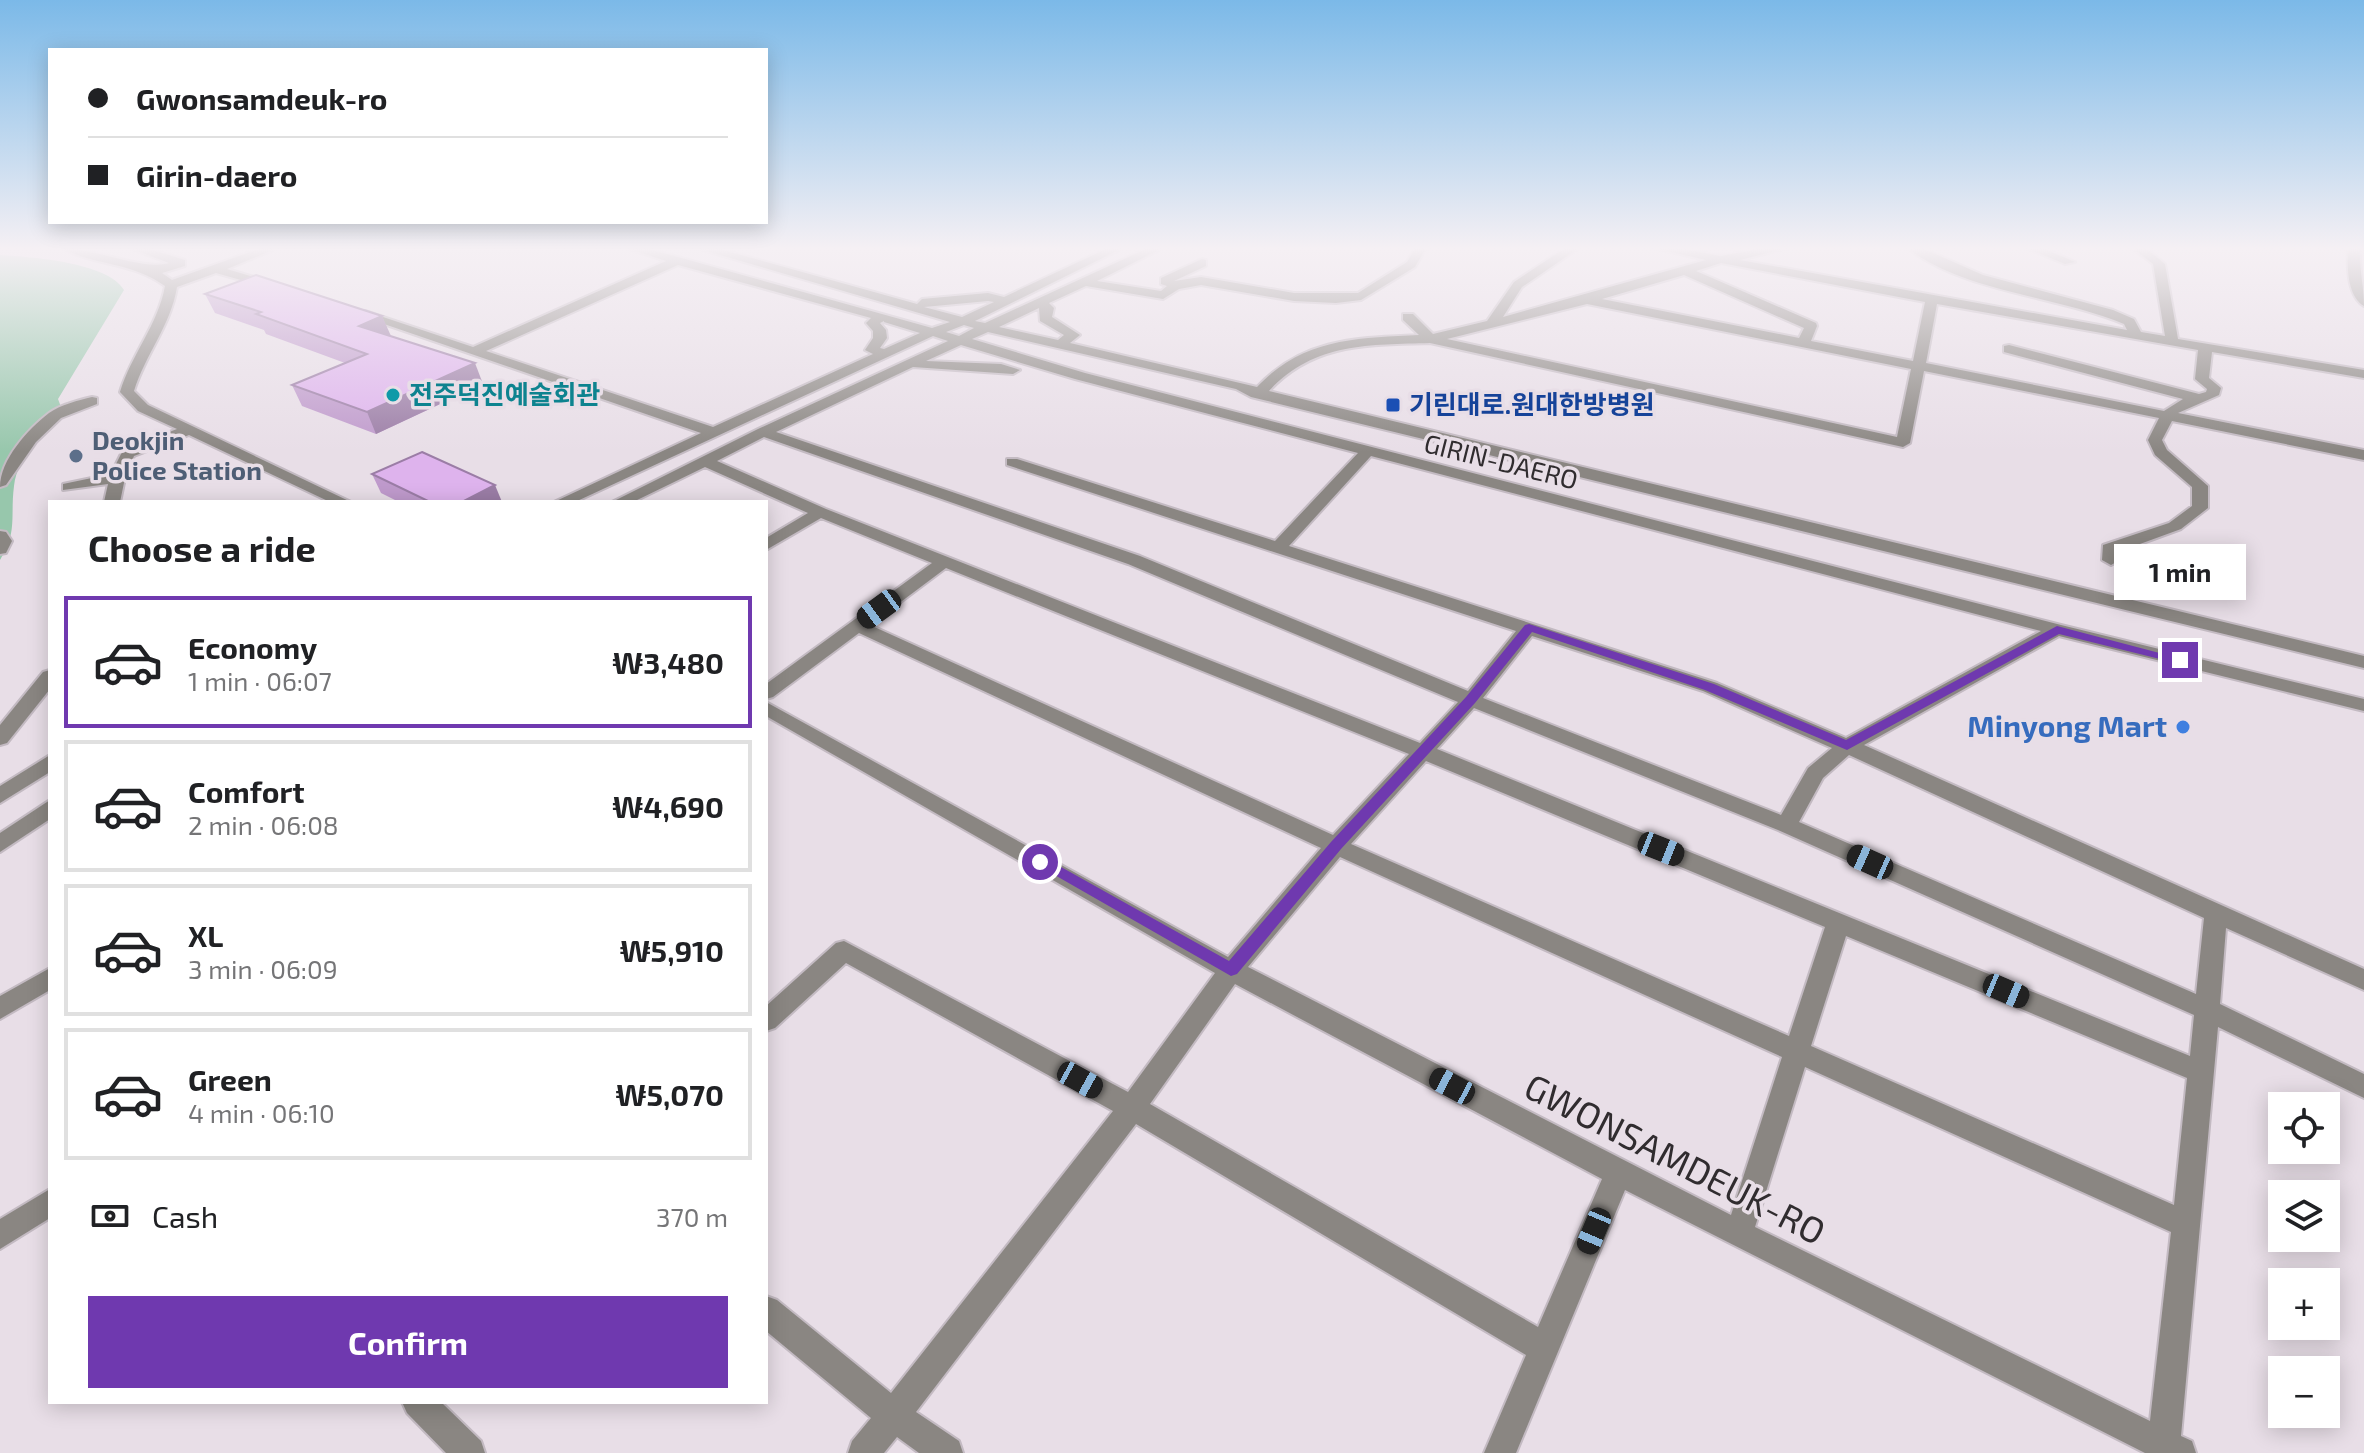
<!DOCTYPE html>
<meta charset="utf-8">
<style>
:root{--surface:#fff;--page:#f6f6f6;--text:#202124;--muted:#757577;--line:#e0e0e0;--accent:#6f39af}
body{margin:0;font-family:"Exo 2","Noto Sans KR",sans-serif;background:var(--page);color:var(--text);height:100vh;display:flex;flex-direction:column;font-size:30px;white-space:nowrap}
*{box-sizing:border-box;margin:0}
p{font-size:26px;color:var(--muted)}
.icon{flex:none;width:44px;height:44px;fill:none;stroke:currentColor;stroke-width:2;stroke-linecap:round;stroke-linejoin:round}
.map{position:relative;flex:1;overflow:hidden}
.sheet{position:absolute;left:48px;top:500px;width:720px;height:904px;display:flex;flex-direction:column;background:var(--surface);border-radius:0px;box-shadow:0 4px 20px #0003}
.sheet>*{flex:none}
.top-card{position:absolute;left:48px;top:48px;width:720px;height:176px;border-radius:0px;box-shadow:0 4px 20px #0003;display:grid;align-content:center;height:176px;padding:0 40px;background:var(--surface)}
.buttons{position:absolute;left:2268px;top:1092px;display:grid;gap:16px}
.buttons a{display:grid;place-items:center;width:72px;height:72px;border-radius:0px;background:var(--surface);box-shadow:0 4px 20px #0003;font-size:40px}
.end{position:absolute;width:36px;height:36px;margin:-18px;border:10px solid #6f39af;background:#fff;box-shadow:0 0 0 4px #fff}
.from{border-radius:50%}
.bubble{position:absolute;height:56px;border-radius:0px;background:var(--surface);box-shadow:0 4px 20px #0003;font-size:26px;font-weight:700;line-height:56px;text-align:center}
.car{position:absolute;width:24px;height:48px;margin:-24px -12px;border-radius:10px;box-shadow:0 0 6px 2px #0007;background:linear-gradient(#222 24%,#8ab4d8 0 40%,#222 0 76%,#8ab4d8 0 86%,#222 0)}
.top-card b{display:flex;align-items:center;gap:28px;height:76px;font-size:30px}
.top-card b+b{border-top:2px solid var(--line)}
.top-card i{width:20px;height:20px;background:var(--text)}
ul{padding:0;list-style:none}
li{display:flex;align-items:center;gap:24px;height:132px;margin:0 16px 12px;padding:0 24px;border:4px solid var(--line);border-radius:0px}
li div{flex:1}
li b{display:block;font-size:30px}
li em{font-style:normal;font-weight:700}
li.on{border-color:var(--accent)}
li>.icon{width:72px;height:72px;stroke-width:1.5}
h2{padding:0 40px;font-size:36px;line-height:96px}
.pay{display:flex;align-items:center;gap:20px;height:88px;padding:0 40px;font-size:30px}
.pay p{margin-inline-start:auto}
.primary-button{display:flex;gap:16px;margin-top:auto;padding:16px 40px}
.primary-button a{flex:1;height:92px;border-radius:0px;background:var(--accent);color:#fff;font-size:32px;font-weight:700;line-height:92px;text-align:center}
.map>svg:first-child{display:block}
.green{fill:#97c7ac}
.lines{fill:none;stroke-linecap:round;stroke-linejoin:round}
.minor-casing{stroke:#c3bac2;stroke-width:4}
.minor{fill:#8a8682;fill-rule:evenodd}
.wall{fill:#bf9acc}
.shaded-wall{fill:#9b7da6}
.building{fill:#deb3ed;stroke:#9b7da6;stroke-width:2}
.route{fill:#6f39af}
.culture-dot{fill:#0f9aa8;stroke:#e8dee7;stroke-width:3}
.transit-dot{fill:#1a4fb4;stroke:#e8dee7;stroke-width:3}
.service-dot{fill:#5c6f8a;stroke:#e8dee7;stroke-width:3}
.shop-dot{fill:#3f7fe0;stroke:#e8dee7;stroke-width:3}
.labels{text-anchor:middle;stroke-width:7;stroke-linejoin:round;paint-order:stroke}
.far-culture-label{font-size:26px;font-weight:bold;fill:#0d838f;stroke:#e8dee7;text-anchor:start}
.far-transit-label{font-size:26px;font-weight:bold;fill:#164399;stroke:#e8dee7;text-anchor:start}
.far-service-label{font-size:26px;font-weight:bold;fill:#4e5e75;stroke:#e8dee7;text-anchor:start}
.far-street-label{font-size:26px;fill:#302c2f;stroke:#e8dee7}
.shop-label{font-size:30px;font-weight:bold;fill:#366cbe;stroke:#e8dee7;text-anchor:end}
.near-street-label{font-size:36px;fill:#302c2f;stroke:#e8dee7}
</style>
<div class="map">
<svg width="2364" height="1453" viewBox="0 0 2364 1453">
<rect width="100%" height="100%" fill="#e8dee7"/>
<path class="green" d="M 0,255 C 30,257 108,262 124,290 L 58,399 L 64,415 C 42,434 18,455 14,486 C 10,517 18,531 0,560 Z"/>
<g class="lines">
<defs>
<g id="minor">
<path d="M 62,248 C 95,248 143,271 169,263 L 129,248 L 147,248 L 185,260 L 185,266 L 162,273 L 172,280 L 261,248 L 278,248 L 227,269 L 277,284 L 277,290 L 216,273 L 177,287 C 171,325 145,355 134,391 L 148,405 L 351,502 L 330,502 L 189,435 L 134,456 L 125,478 L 120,502 L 104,502 L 108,484 L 63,490 L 63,484 L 111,474 L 123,450 L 177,429 L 138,411 L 120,392 C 131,355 158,325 165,286 C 130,261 94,266 62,248 Z"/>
<path d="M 626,248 L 646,248 L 932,328 L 950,322 L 696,248 L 716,248 L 917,304 L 922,299 L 988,293 L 1004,297 L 1108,248 L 1123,248 L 975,321 L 985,323 L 1148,248 L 1163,248 L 1097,281 L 1161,291 L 1167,286 L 1161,284 L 1161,278 L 1202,259 L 1206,260 L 1206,266 L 1174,281 L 1201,277 L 1294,293 L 1358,293 L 1407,262 L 1415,248 L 1426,248 L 1415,267 L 1361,300 L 1336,303 L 1294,301 L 1201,285 L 1179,289 L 1163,299 L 1086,286 L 1049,303 L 1054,308 L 1052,317 L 1080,335 L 1070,343 L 1257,387 C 1303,338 1357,338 1419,335 L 1403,320 L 1403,314 L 1413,314 L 1433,334 L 1487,321 L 1514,282 L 1565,248 L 1579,248 L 1522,287 L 1503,317 L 1706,260 L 1653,248 L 1679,248 L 1721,256 L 1762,248 L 1788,248 L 1740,260 L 2127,330 L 2124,324 C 2057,296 1964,292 1907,248 L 1922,248 L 1983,275 L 2113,310 L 2134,319 L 2141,332 L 2165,336 L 2153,264 L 2132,248 L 2146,248 L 2165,264 L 2178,339 L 2364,370 L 2364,378 L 2212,352 L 2209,378 L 2221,388 L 2219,395 L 2178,413 L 2364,450 L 2364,460 L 2172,421 L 2162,440 L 2167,450 L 2208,486 L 2208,508 L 2181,529 L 2118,552 L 2120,560 L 2111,565 L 2102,560 L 2103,545 L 2169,523 L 2192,506 L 2192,487 L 2155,455 L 2148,440 L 2159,418 L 1924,371 L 1910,443 L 1903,447 L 1430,343 C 1370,345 1314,342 1269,391 L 2364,656 L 2364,668 L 1251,397 L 1236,389 L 988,332 L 972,339 L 1085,373 L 2061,625 L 2364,699 L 2364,711 L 2059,636 L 1864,745 L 2364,969 L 2364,990 L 2226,928 L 2220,1004 L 2364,1074 L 2364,1098 L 2218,1027 L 2181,1436 L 2192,1441 L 2196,1453 L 2145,1453 L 1625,1190 L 1516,1453 L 1484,1453 L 1526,1355 L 1136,1124 L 916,1412 L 959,1441 L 963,1453 L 919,1453 L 897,1437 L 884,1453 L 848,1453 L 852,1441 L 871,1418 L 766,1331 L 766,1296 L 777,1300 L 891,1393 L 1113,1111 L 846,963 L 775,1028 L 766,1031 L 766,1006 L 836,943 L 844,941 L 1128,1092 L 1215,973 L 766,716 L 766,702 L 1228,957 L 1321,848 L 859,633 L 773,697 L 766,699 L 766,684 L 932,563 L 821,518 L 766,550 L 766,538 L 808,513 L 705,467 L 633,502 L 612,502 L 758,429 L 948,341 L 933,336 L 575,502 L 554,502 L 701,433 L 355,314 L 365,311 L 473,347 L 666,261 ZM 1721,263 L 1925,302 L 1913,361 L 1811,341 L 1817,326 L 1816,323 L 1696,271 ZM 678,265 L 871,318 L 866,323 L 873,331 L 873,338 L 865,350 L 873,354 L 713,427 L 486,351 ZM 1684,275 L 1804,328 L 1799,338 L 1602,299 ZM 988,301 L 994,302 L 962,317 L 924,307 ZM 1587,304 L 1911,369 L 1897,437 L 1447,339 ZM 1937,304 L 2198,350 L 2195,379 L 2207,389 L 2206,392 L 2199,394 L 2009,345 L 2004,346 L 2004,352 L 2183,399 L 2164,411 L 1926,363 ZM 1039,308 L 1040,321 L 1064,335 L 1058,340 L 999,327 ZM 884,321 L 884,322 L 920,333 L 884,349 L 880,348 L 887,338 L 886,330 L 880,323 ZM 964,325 L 974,328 L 959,336 L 946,332 ZM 961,345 L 1075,379 L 1358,453 L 1275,541 L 1017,459 L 1007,459 L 1007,465 L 1516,631 L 1468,691 L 1140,556 L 776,432 L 913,367 L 1013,374 L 1020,370 L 1001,364 L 926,361 ZM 764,437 L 1128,564 L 1458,702 L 1420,743 L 826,509 L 717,461 ZM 1371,456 L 2041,631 L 1846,738 L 1717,683 L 1289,546 ZM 946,568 L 1409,754 L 1333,835 L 870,625 ZM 1532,636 L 1703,691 L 1832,748 L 1808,768 L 1781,815 L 1483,698 ZM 1474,708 L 1778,830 L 2194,1015 L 2190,1056 L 1437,749 ZM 1849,755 L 2204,918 L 2196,994 L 1799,822 L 1823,778 ZM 1426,761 L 1825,927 L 1789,1036 L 1351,844 ZM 1340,857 L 1782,1057 L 1731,1215 L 1248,967 ZM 1846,936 L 2187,1078 L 2174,1205 L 1811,1046 ZM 1235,984 L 1602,1179 L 1538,1327 L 1150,1104 ZM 1805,1067 L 2171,1232 L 2150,1421 L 1755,1227 Z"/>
<polygon points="2026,248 2043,248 2075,262 2065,264"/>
<path d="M 2348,248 L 2360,248 C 2359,269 2364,286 2364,306 C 2347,296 2347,266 2348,248 Z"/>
<path d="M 92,397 L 97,398 L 97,404 L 61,418 L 36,442 L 6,485 L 0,487 C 0,460 28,429 49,413 C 60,405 79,400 92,397 Z"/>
<polygon points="0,531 6,532 12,541 6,553 0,554"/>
<polygon points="50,670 50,689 7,743 0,745 0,725 43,672"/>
<polygon points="50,755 50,772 0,803 0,786"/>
<polygon points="50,800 50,819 0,852 0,833"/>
<polygon points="50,968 50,990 0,1019 0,996"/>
<polygon points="50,1189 50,1218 0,1249 0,1219"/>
<polygon points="402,1402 441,1402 481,1441 485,1453 446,1453 407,1413"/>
</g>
</defs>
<use href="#minor" class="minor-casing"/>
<use href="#minor" class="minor"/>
</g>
<g class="wall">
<polygon points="205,294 382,316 390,336 483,384 376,434 302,406 292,385 345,363 266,334 264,330 215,313"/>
<polygon points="372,474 502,502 399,502 381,493"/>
</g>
<g class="shaded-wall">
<polygon points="382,316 391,336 359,326"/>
<polygon points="475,363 483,384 376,434 367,412"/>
<polygon points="495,485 502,502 462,502"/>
</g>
<g class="building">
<polygon points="256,275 382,316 359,326 475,363 367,412 292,385 367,354 256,314 261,312 205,294"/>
<polygon points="422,452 495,485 462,502 430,502 372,474"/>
</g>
<linearGradient id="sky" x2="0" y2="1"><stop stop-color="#7bb9e8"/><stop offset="0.55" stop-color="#f5f0f4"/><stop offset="1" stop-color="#f5f0f4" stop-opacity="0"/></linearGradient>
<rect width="2364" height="452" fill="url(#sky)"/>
<polygon class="route" points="1529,624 1714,684 1846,740 2057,626 2186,660 2180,664 2059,634 1847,750 1705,690 1532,632 1475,703 1341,849 1237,974 1231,976 1032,862 1040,857 1045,858 1229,961 1331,842 1466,697 1525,625"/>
<circle class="culture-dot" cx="393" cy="395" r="8"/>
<rect class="transit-dot" x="1385" y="397" width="16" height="16" rx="4"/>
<circle class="service-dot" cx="76" cy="456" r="8"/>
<circle class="shop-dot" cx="2183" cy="727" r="8"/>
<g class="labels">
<g class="far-culture-label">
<text x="409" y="404">전주덕진예술회관</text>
</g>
<g class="far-transit-label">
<text x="1409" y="414">기린대로.원대한방병원</text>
</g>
<g class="far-service-label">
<text x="92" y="450">Deokjin<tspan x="92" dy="30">Police Station</tspan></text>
</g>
<g class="far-street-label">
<text transform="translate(1501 462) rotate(14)" y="9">GIRIN-DAERO</text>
</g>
<g class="shop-label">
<text x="2167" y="737">Minyong Mart</text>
</g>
<g class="near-street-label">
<text transform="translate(1675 1159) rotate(27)" y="13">GWONSAMDEUK-RO</text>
</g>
</g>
</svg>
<div class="buttons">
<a><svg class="icon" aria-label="locate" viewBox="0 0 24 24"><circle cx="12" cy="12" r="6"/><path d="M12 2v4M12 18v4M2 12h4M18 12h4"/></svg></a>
<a><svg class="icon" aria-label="layers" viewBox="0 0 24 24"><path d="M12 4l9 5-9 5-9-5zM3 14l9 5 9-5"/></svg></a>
<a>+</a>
<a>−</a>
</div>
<i class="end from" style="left:1040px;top:862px"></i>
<i class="end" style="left:2180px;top:660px"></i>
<div class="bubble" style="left:2114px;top:544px;width:132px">1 min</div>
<i class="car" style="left:879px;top:609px;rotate:234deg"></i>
<i class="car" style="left:1661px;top:849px;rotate:112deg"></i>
<i class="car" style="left:1870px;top:862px;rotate:294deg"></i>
<i class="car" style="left:2006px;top:991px;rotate:113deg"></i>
<i class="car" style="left:1080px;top:1080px;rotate:119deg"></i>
<i class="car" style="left:1452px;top:1086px;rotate:298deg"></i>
<i class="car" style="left:1594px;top:1231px;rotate:203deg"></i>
<div class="top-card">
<b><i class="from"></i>Gwonsamdeuk-ro</b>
<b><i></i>Girin-daero</b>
</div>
<section class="sheet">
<h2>Choose a ride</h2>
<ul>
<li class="on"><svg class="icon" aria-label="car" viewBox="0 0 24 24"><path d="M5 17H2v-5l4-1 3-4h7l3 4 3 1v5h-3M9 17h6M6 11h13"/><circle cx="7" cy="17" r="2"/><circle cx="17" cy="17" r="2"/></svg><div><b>Economy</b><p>1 min · 06:07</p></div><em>₩3,480</em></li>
<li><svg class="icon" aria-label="car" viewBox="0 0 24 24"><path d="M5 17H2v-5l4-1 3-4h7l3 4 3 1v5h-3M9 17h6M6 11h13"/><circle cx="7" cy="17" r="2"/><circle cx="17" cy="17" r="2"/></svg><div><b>Comfort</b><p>2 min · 06:08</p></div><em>₩4,690</em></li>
<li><svg class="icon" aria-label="car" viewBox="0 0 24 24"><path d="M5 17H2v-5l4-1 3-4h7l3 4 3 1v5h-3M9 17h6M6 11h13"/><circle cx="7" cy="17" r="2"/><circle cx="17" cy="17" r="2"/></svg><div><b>XL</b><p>3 min · 06:09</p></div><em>₩5,910</em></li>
<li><svg class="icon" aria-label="car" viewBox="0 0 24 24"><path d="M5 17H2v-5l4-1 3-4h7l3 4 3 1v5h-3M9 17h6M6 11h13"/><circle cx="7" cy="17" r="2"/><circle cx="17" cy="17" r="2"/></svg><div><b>Green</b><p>4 min · 06:10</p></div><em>₩5,070</em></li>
</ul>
<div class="pay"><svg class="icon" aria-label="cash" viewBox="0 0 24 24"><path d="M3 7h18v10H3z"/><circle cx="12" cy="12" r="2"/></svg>Cash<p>370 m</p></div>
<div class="primary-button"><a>Confirm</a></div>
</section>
</div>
